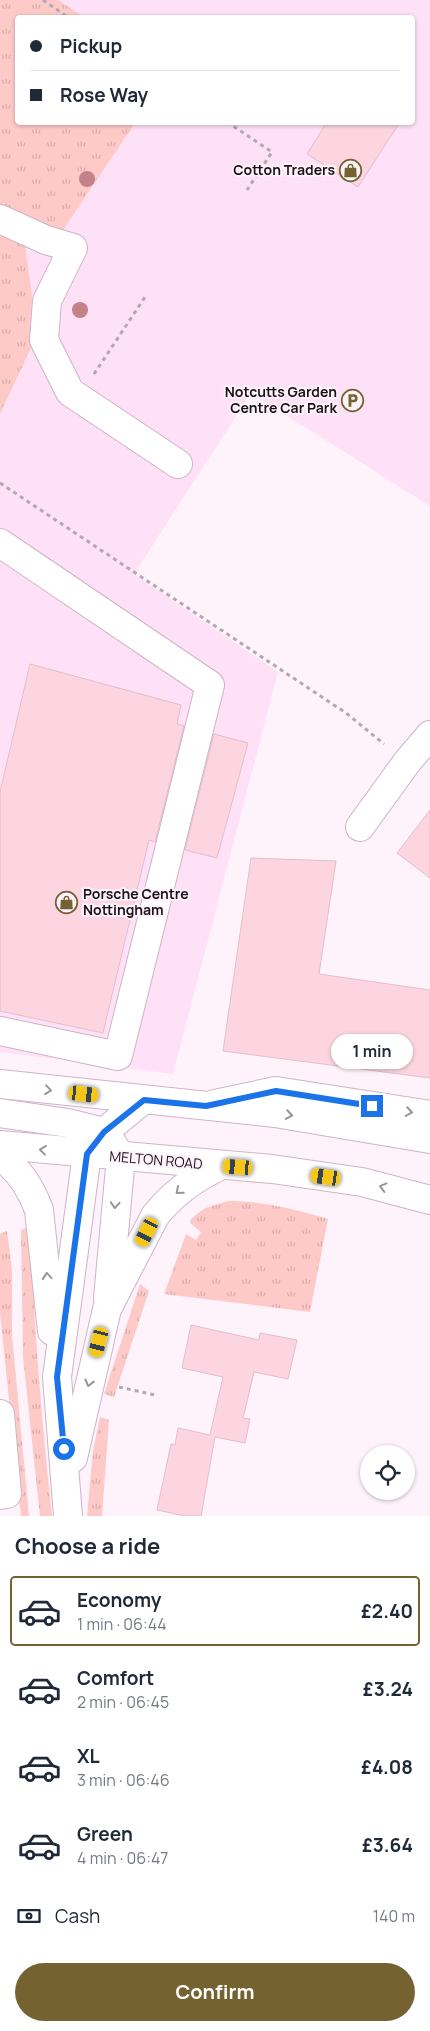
<!DOCTYPE html>
<meta charset="utf-8">
<style>
:root{--surface:#fff;--page:#f6f6f7;--text:#1f2937;--muted:#747a83;--line:#e0e1e3;--accent:#746230}
body{margin:0;font-family:Manrope,sans-serif;background:var(--page);color:var(--text);height:100vh;display:flex;flex-direction:column;font-size:19px;white-space:nowrap}
*{box-sizing:border-box;margin:0}
p{font-size:16px;color:var(--muted)}
.icon{flex:none;width:28px;height:28px;fill:none;stroke:currentColor;stroke-width:2;stroke-linecap:round;stroke-linejoin:round}
.map{position:relative;height:1516px;overflow:hidden}
.sheet{display:flex;flex-direction:column;background:var(--surface);flex:1}
.sheet>*{flex:none}
.banner{position:absolute;left:15px;top:15px;width:400px;height:110px;border-radius:5px;box-shadow:0 1px 4px #0004;display:grid;align-content:center;height:110px;padding:0 15px;background:var(--surface)}
.fabs{position:absolute;left:360px;top:1445px;display:grid;gap:10px}
.fabs a{display:grid;place-items:center;width:55px;height:55px;border-radius:50%;background:var(--surface);box-shadow:0 1px 4px #0004;font-size:25px}
.end{position:absolute;width:22px;height:22px;margin:-11px;border:6px solid #1a73e8;background:#fff;box-shadow:0 0 0 2px #fff}
.from{border-radius:50%}
.bubble{position:absolute;height:35px;border-radius:18px;background:var(--surface);box-shadow:0 1px 4px #0004;font-size:16px;font-weight:700;line-height:35px;text-align:center}
.car{position:absolute;width:15px;height:30px;margin:-15px -8px;border-radius:6px;box-shadow:0 0 4px 1px #0007;background:linear-gradient(#f5c518 24%,#345 0 40%,#f5c518 0 76%,#345 0 86%,#f5c518 0)}
.banner b{display:flex;align-items:center;gap:18px;height:48px;font-size:19px}
.banner b+b{border-top:1px solid var(--line)}
.banner i{width:12px;height:12px;background:var(--text)}
ul{padding:0;list-style:none}
li{display:flex;align-items:center;gap:15px;height:70px;margin:0 10px 8px;padding:0 5px;border:2px solid transparent;border-radius:5px}
li div{flex:1}
li b{display:block;font-size:19px}
li em{font-style:normal;font-weight:700}
li.active{border-color:var(--accent)}
li>.icon{width:45px;height:45px;stroke-width:1.5}
h2{padding:0 15px;font-size:22px;line-height:60px}
.pay{display:flex;align-items:center;gap:12px;height:55px;padding:0 15px;font-size:19px}
.pay p{margin-inline-start:auto}
.cta{display:flex;gap:10px;margin-top:auto;padding:10px 15px}
.cta a{flex:1;height:58px;border-radius:30px;background:var(--accent);color:#fff;font-size:20px;font-weight:700;line-height:58px;text-align:center}
.map>svg:first-child{display:block}
.built{fill:#fee1f6;fill-rule:evenodd}
.grass{fill:url(#grass-tufts)}
.building{fill:#fcd5e1;stroke:#e2bfc9}
.lines{fill:none;stroke-linecap:round;stroke-linejoin:round}
.minor-casing{stroke:#cfb3c8;stroke-width:30}
.major-casing{stroke:#cfb3c8;stroke-width:30}
.path{stroke:#b4a8b1;stroke-width:3;stroke-dasharray:4 4;stroke-linecap:butt}
.minor{stroke:#fff;stroke-width:28}
.major{stroke:#fff;stroke-width:28}
.tree{fill:#c3818a}
.oneway{stroke:#999498}
.route{stroke:#1a73e8;stroke-width:6}
.labels{text-anchor:middle;stroke-width:4;stroke-linejoin:round;paint-order:stroke}
.poi-label{font-size:14px;font-weight:bold;fill:#1c121a;stroke:#fef2fb;text-anchor:end}
.street-label{font-size:14px;fill:#1c121a;stroke:#fef2fb}
</style>
<div class="map">
<svg width="430" height="1516" viewBox="0 0 430 1516">
<defs>
<pattern id="grass-tufts" width="24" height="20" patternUnits="userSpaceOnUse" patternTransform="scale(1.25)"><rect width="24" height="20" fill="#fecac8"/><path d="M3 7l-1-3M5 7V3M7 7l1-3M15 17l-1-3M17 17v-4M19 17l1-3" fill="none" stroke="#d9acab"/></pattern>
</defs>
<rect width="100%" height="100%" fill="#fef2fb"/>
<path class="built" d="M 27,0 L 430,0 L 430,506 L 251,393 L 134,574 L 278,672 L 173,1074 L 0,1052 L 0,47 ZM 18,18 L 412,18 L 412,122 L 18,122 Z"/>
<g class="grass">
<polygon points="0,0 58,0 84,17 18,18 18,122 135,123 61,233 0,205"/>
<polygon points="0,228 24,238 32,296 31,348 0,414"/>
<path d="M 228,1201 C 262,1201 295,1209 328,1219 L 310,1312 L 164,1294 L 186,1234 L 196,1240 L 201,1232 L 190,1223 L 191,1219 L 205,1208 Z"/>
<path d="M 30,1226 C 35,1258 33,1290 35,1322 C 39,1387 45,1451 52,1516 L 40,1516 L 23,1357 L 21,1230 Z"/>
<polygon points="7,1231 12,1269 12,1335 29,1516 21,1516 0,1313 0,1234"/>
<polygon points="140,1284 149,1291 114,1397 104,1394"/>
<polygon points="100,1417 109,1420 102,1516 87,1516 93,1451"/>
</g>
<g class="building">
<polygon points="327,122 400,122 358,187 307,154"/>
<polygon points="30,664 181,705 177,724 184,726 155,842 149,840 103,1033 0,1011 0,792"/>
<polygon points="214,734 248,743 217,858 185,850"/>
<polygon points="430,810 430,878 397,853"/>
<polygon points="251,858 336,861 319,974 430,990 430,1078 223,1051"/>
<polygon points="191,1325 259,1340 260,1333 297,1340 288,1379 254,1372 243,1418 250,1419 245,1443 215,1437 201,1516 185,1516 157,1510 171,1444 175,1445 178,1428 210,1435 223,1377 182,1368"/>
</g>
<g class="lines">
<defs>
<g id="minor">
<polyline points="0,219 46,240 73,248 47,301 44,340 70,392 178,464"/>
<polyline points="0,543 210,685 118,1056 0,1031"/>
<polyline points="360,827 407,762 430,735"/>
<polyline points="215,1104 276,1091 430,1115"/>
<polyline points="0,1113 68,1123 104,1132"/>
<polyline points="107,1135 121,1157 108,1298"/>
<path d="M 0,1156 C 20,1170 31,1188 39,1210 L 52,1331"/>
<polyline points="0,1414 7,1494 0,1495"/>
<path d="M 73,1458 L 107,1309 L 155,1216 C 173,1193 194,1178 220,1166"/>
<polyline points="68,1516 57,1377 87,1154 104,1132 143,1100"/>
</g>
<g id="major">
<polyline points="0,1084 275,1113 430,1139"/>
<polyline points="0,1145 272,1169 362,1182 430,1200"/>
</g>
</defs>
<use href="#minor" class="minor-casing"/>
<use href="#major" class="major-casing"/>
<g class="path">
<polyline points="43,0 69,18"/>
<polyline points="227,122 272,152 247,190"/>
<polyline points="94,374 145,297"/>
<polyline points="0,483 346,713 384,744"/>
<polyline points="119,1387 155,1395"/>
</g>
<use href="#minor" class="minor"/>
<use href="#major" class="major"/>
</g>
<g class="tree">
<circle cx="87" cy="179" r="8"/>
<circle cx="80" cy="310" r="8"/>
</g>
<defs><path id="oneway-chevron" d="M-2-3.5L2.5 0L-2 3.5" fill="none" stroke-width="1.6" stroke-linecap="round" stroke-linejoin="round" transform="scale(1.25)"/></defs>
<g class="oneway">
<use href="#oneway-chevron" transform="translate(48 1090) rotate(7)"/>
<use href="#oneway-chevron" transform="translate(409 1112) rotate(9)"/>
<use href="#oneway-chevron" transform="translate(289 1115) rotate(10)"/>
<use href="#oneway-chevron" transform="translate(43 1150) rotate(-174)"/>
<use href="#oneway-chevron" transform="translate(383 1187) rotate(-165)"/>
<use href="#oneway-chevron" transform="translate(179 1191) rotate(140)"/>
<use href="#oneway-chevron" transform="translate(115 1205) rotate(94)"/>
<use href="#oneway-chevron" transform="translate(47 1276) rotate(-95)"/>
<use href="#oneway-chevron" transform="translate(89 1383) rotate(104)"/>
</g>
<g class="lines">
<polyline class="route" points="64,1449 57,1377 87,1154 104,1132 144,1100 206,1106 276,1091 372,1106"/>
</g>
<defs>
<symbol id="shop-ring" viewBox="-11 -11 22 22"><circle r="9.5" fill="#fef2fb" stroke="#746230" stroke-width="1.5"/><path d="M-5-2.5h2.3a2.7 3.5 0 0 1 5.4 0H5L5.5 6h-11ZM-1.5-2.5h3a1.5 2.3 0 0 0-3 0Z" fill="#746230"/></symbol>
<symbol id="parking-ring" viewBox="-11 -11 22 22"><circle r="9.5" fill="#fef2fb" stroke="#746230" stroke-width="1.5"/><path d="M-3.5-5.5H1a3.5 3.5 0 0 1 0 7H-1V5.5H-3.5ZM-1-3.4V-.6H.8a1.4 1.4 0 0 0 0-2.8Z" fill="#746230"/></symbol>
</defs>
<g fill-rule="evenodd">
<use href="#shop-ring" x="338" y="158" width="25" height="25"/>
<use href="#parking-ring" x="340" y="388" width="25" height="25"/>
<use href="#shop-ring" x="54" y="890" width="25" height="25"/>
</g>
<g class="labels">
<g class="poi-label">
<text x="335" y="175">Cotton Traders</text>
<text x="337" y="397">Notcutts Garden<tspan x="337" dy="16">Centre Car Park</tspan></text>
<text x="83" y="899" text-anchor="start">Porsche Centre<tspan x="83" dy="16">Nottingham</tspan></text>
</g>
<g class="street-label">
<text transform="translate(156 1160) rotate(5)" y="5">MELTON ROAD</text>
</g>
</g>
</svg>
<div class="fabs">
<a><svg class="icon" aria-label="locate" viewBox="0 0 24 24"><circle cx="12" cy="12" r="6"/><path d="M12 2v4M12 18v4M2 12h4M18 12h4"/></svg></a>
</div>
<i class="end from" style="left:64px;top:1449px"></i>
<i class="end" style="left:372px;top:1106px"></i>
<div class="bubble" style="left:331px;top:1034px;width:82px">1 min</div>
<i class="car" style="left:84px;top:1094px;rotate:96deg"></i>
<i class="car" style="left:238px;top:1167px;rotate:274deg"></i>
<i class="car" style="left:326px;top:1177px;rotate:278deg"></i>
<i class="car" style="left:147px;top:1232px;rotate:207deg"></i>
<i class="car" style="left:99px;top:1342px;rotate:194deg"></i>
<div class="banner">
<b><i class="from"></i>Pickup</b>
<b><i></i>Rose Way</b>
</div>
</div>
<section class="sheet">
<h2>Choose a ride</h2>
<ul>
<li class="active"><svg class="icon" aria-label="car" viewBox="0 0 24 24"><path d="M5 17H2v-5l4-1 3-4h7l3 4 3 1v5h-3M9 17h6M6 11h13"/><circle cx="7" cy="17" r="2"/><circle cx="17" cy="17" r="2"/></svg><div><b>Economy</b><p>1 min · 06:44</p></div><em>£2.40</em></li>
<li><svg class="icon" aria-label="car" viewBox="0 0 24 24"><path d="M5 17H2v-5l4-1 3-4h7l3 4 3 1v5h-3M9 17h6M6 11h13"/><circle cx="7" cy="17" r="2"/><circle cx="17" cy="17" r="2"/></svg><div><b>Comfort</b><p>2 min · 06:45</p></div><em>£3.24</em></li>
<li><svg class="icon" aria-label="car" viewBox="0 0 24 24"><path d="M5 17H2v-5l4-1 3-4h7l3 4 3 1v5h-3M9 17h6M6 11h13"/><circle cx="7" cy="17" r="2"/><circle cx="17" cy="17" r="2"/></svg><div><b>XL</b><p>3 min · 06:46</p></div><em>£4.08</em></li>
<li><svg class="icon" aria-label="car" viewBox="0 0 24 24"><path d="M5 17H2v-5l4-1 3-4h7l3 4 3 1v5h-3M9 17h6M6 11h13"/><circle cx="7" cy="17" r="2"/><circle cx="17" cy="17" r="2"/></svg><div><b>Green</b><p>4 min · 06:47</p></div><em>£3.64</em></li>
</ul>
<div class="pay"><svg class="icon" aria-label="cash" viewBox="0 0 24 24"><path d="M3 7h18v10H3z"/><circle cx="12" cy="12" r="2"/></svg>Cash<p>140 m</p></div>
<div class="cta"><a>Confirm</a></div>
</section>
